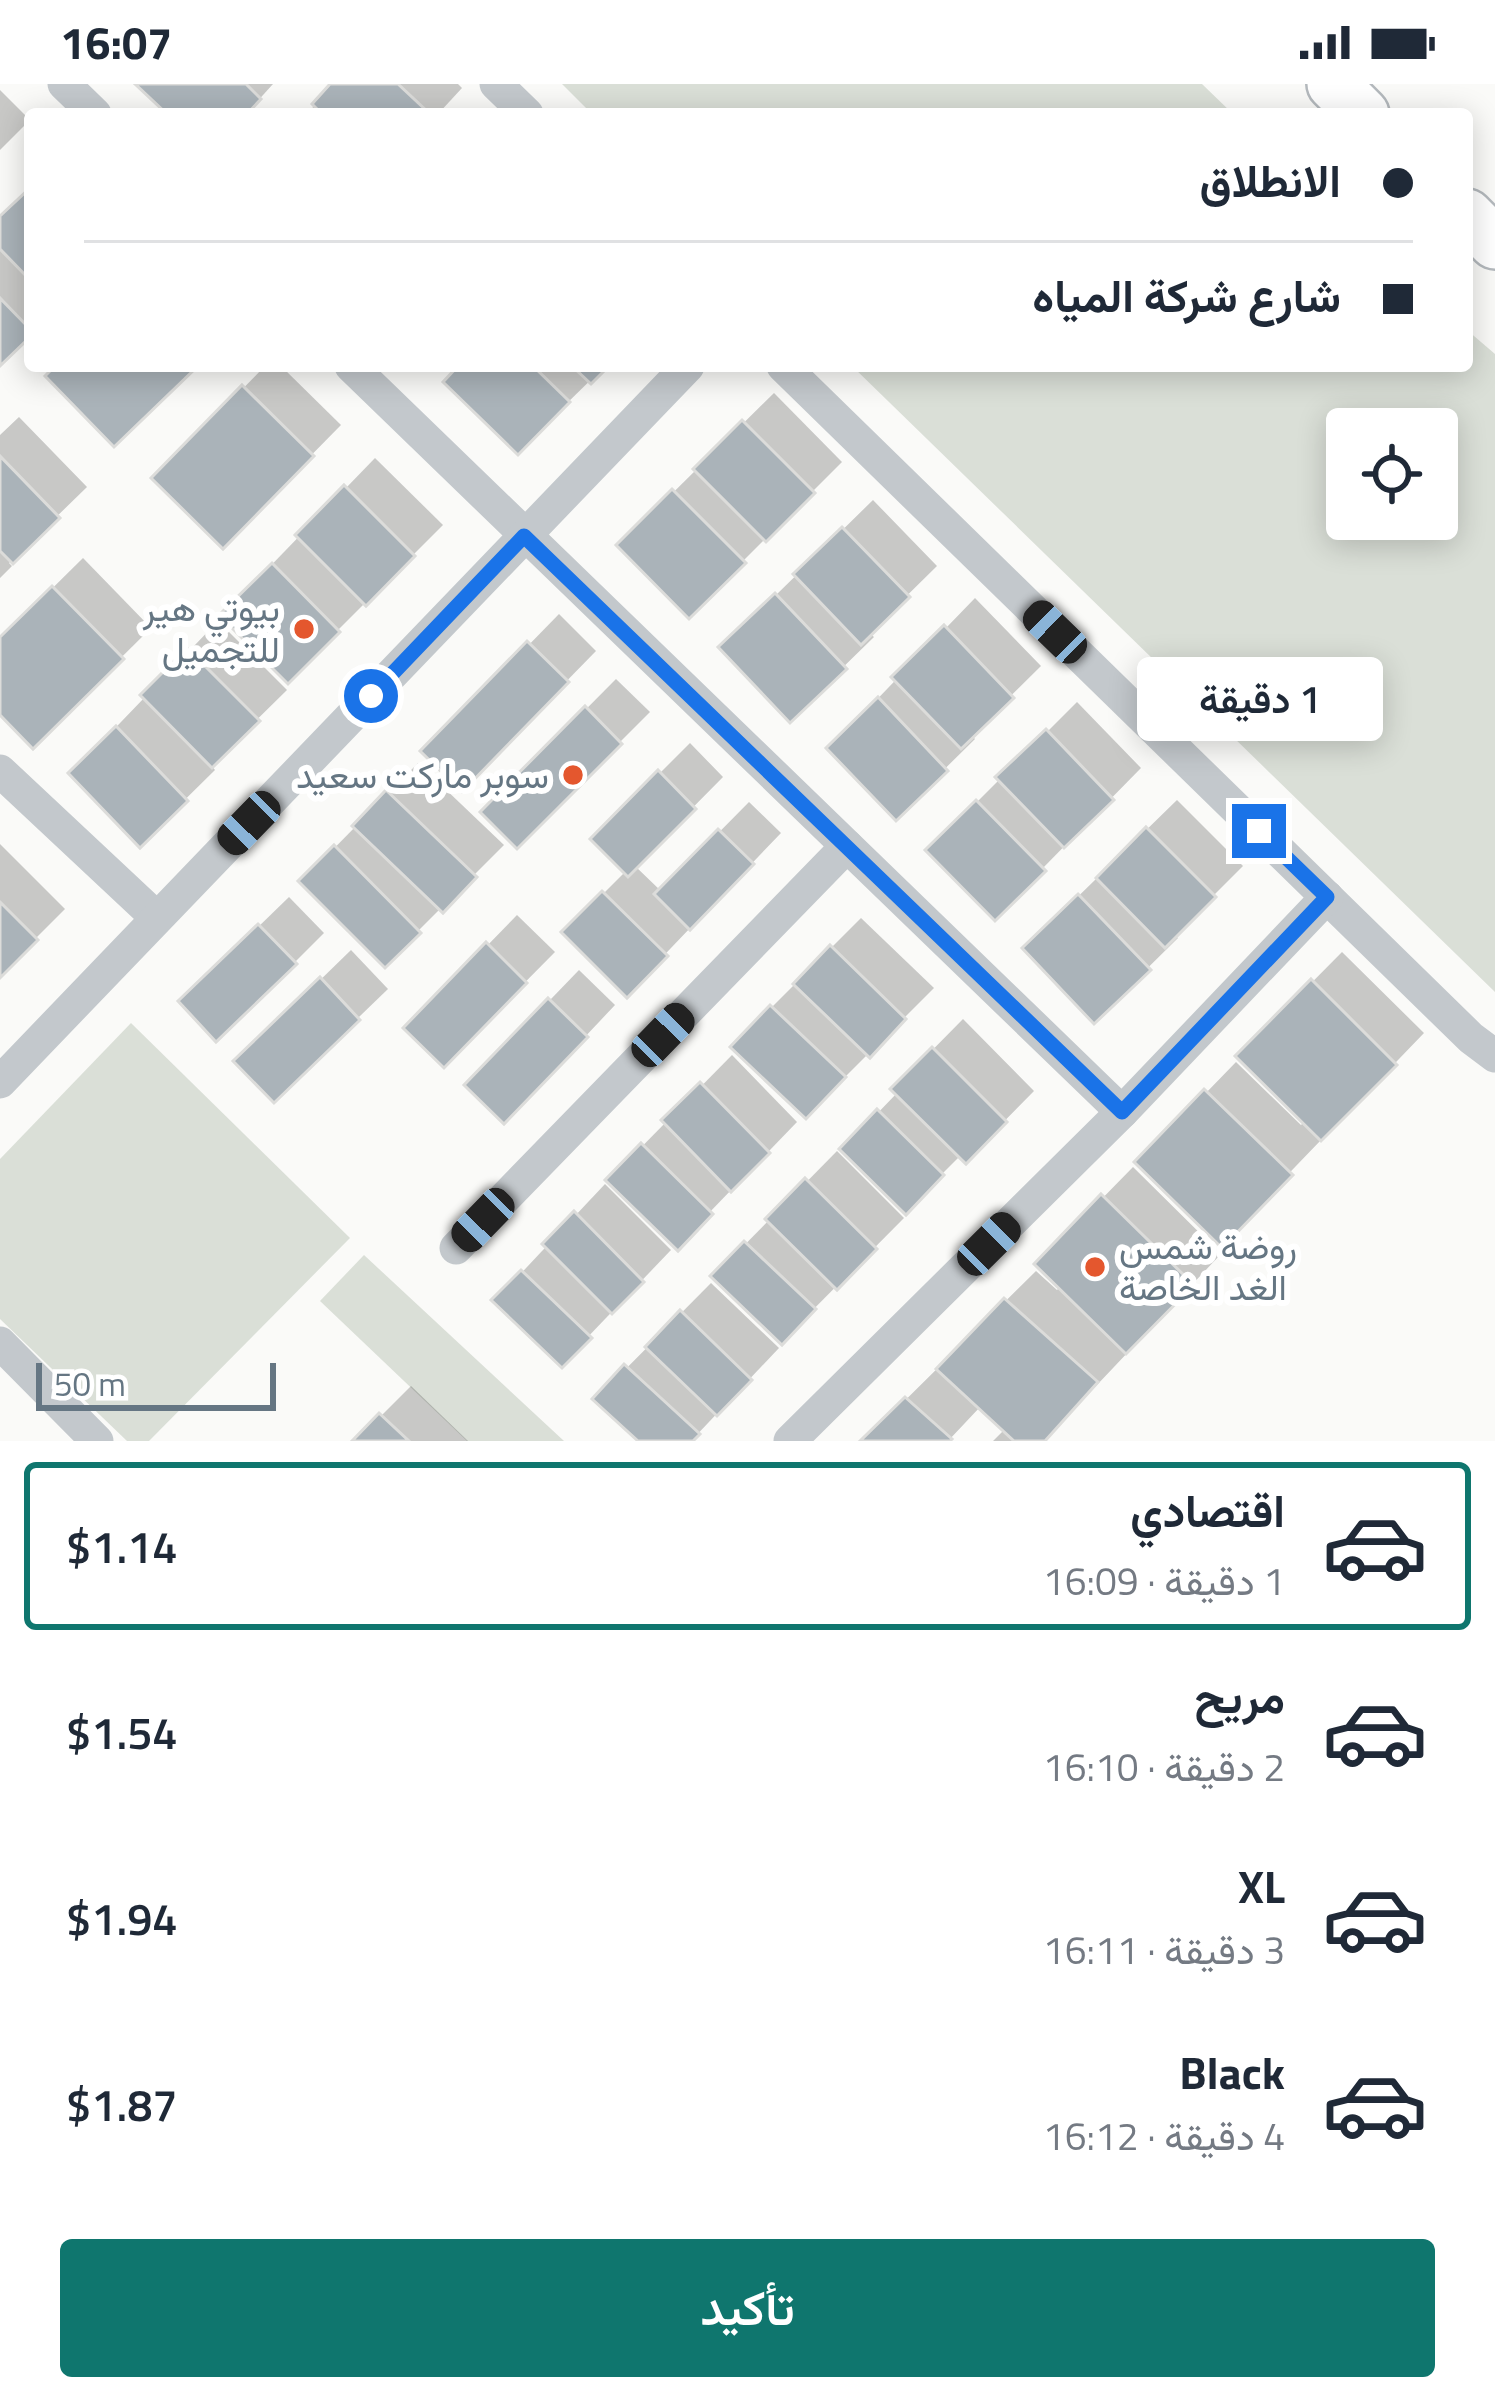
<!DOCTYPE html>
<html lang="ar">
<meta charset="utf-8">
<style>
:root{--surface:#fff;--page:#f2f2f3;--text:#1f2937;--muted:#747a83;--line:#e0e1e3;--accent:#0f766e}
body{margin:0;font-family:"Titillium Web",Vazirmatn,sans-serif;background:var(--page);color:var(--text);direction:rtl;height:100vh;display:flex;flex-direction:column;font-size:45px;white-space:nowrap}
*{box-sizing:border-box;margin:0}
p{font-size:39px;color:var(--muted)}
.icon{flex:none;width:66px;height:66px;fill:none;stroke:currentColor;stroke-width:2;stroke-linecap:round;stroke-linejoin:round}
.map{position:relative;height:1357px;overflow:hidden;direction:ltr}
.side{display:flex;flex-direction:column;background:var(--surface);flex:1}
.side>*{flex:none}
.guide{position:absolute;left:24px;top:24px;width:1449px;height:264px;border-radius:12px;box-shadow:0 6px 30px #0003;direction:rtl;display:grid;align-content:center;height:264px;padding:0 60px;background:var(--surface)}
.fabs{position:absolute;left:1326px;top:324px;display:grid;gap:24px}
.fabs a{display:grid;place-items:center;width:132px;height:132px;border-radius:12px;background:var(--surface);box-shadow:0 6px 30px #0003;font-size:60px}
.scale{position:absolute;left:36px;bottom:30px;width:240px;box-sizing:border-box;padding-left:12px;border:6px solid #657683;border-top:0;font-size:33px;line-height:42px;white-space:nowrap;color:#657683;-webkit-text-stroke:9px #fff;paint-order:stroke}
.end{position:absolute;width:54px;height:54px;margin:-27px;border:15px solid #1a73e8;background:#fff;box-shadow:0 0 0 6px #fff}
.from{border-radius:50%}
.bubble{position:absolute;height:84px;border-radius:12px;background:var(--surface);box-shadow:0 6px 30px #0003;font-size:39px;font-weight:600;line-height:84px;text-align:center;direction:rtl}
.car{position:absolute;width:36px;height:72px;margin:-36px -18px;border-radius:15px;box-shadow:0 0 9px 3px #0007;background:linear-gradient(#222 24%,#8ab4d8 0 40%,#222 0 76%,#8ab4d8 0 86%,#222 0)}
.guide b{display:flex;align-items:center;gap:42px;height:114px;font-size:45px}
.guide b+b{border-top:3px solid var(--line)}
.guide i{width:30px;height:30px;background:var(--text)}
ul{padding:21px 0 0;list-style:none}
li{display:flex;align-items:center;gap:36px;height:168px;margin:0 24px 18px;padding:0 36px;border:6px solid transparent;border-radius:12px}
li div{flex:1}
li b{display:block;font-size:45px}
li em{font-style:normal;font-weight:600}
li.current{border-color:var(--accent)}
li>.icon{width:108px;height:108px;stroke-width:1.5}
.primary-button{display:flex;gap:24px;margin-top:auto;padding:24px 60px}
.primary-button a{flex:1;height:138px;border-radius:12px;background:var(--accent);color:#fff;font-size:48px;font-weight:600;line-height:138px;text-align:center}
.status{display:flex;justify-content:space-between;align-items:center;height:84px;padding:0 60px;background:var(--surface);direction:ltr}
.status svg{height:33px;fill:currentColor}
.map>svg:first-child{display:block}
.green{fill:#dadfd7;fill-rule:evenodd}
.shadow{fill:#0003}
.building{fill:#aab3b9;stroke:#dcdcda;stroke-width:3}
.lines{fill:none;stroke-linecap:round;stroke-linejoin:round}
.highway-casing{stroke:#b4b9bd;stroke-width:56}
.minor{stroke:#c3c8cc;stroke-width:33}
.highway{stroke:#fff;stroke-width:51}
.route{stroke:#1a73e8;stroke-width:15}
.poi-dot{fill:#e4572e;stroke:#fff;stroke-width:4.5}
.labels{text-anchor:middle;stroke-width:12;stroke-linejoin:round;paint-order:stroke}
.poi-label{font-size:36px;fill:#657683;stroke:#fff;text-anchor:end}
</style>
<div class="status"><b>16:07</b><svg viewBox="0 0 49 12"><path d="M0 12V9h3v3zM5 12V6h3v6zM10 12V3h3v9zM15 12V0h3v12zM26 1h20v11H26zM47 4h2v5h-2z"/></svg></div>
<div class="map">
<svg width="1495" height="1357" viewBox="0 0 1495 1357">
<rect width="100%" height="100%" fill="#fafaf8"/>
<g class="green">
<polygon points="562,0 1202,0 1233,30 592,30"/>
<path d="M 1467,246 L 1495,270 L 1495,908 L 852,282 L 1467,282 ZM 1437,345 L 1437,435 L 1347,435 L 1347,345 Z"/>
<polygon points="131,939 350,1154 149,1357 127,1357 0,1235 0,1075"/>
<polygon points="364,1171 564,1357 467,1357 320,1217"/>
</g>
<g class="shadow">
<polygon points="139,0 273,0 246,30 171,30"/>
<polygon points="334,0 458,0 462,4 438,30 307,30"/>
<polygon points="0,6 30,36 0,66"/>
<polygon points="30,107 30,249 0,278 0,136"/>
<polygon points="265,282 281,282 341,341 223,461 155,394"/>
<polygon points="462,282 605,282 518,367"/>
<polygon points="774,309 842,378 689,531 620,461"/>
<polygon points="19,333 87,403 9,479 12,482 0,494 0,351"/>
<polygon points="375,374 443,441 288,596 223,531"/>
<polygon points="873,416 937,482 869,549 874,553 790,635 723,563"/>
<polygon points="83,474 151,544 33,661 0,627 0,556"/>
<polygon points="975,514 1041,582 971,651 975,655 896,733 830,664"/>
<polygon points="559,530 596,567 462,704 425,667"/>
<polygon points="218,537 287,606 211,681 215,686 140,760 72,689"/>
<polygon points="616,595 650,628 517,761 484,728"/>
<polygon points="1077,618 1141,684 995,833 929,766"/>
<polygon points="690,659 723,693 635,782 661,807 749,718 781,749 627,910 565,848 626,787 594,755"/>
<polygon points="418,679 504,761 385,880 302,797"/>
<polygon points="1177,716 1243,782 1174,851 1178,854 1095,936 1055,835"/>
<polygon points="0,760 65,825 0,890"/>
<polygon points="289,813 324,849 295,878 182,917"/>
<polygon points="517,831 555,868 444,980 407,944"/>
<polygon points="861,834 934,904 836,1002 772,923"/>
<polygon points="351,866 388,905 274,1015 237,977"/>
<polygon points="1342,868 1424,949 1222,1159 1139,1078 1236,978 1301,1041 1305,1037 1239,972"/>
<polygon points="579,886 615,921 534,1007 468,1001"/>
<polygon points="963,935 1034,1007 966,1076 961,1071 906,1126 843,1065 898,1008 894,1005"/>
<polygon points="732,971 797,1038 677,1162 609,1096"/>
<polygon points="837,1067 904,1134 782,1257 714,1192"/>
<polygon points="1133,1083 1221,1170 1060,1340 1043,1357 993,1357 1005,1345 981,1322 948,1357 864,1357 1036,1187 1057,1206 1061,1202 1038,1180"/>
<polygon points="605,1100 671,1166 562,1280 496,1216"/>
<polygon points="711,1199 779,1264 691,1357 642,1357 596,1315"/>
<polygon points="411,1302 468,1357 356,1357"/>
</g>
<g class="building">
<polygon points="135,0 246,0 261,15 247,30 167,30"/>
<polygon points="330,0 398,0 430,30 322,30 312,20"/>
<polygon points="30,104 30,196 0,165 0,132"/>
<polygon points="0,214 30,245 30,253 0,282"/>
<polygon points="55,282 198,282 114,363 45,292"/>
<polygon points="458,282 533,282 570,318 518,371 443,298"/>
<polygon points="572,282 609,282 591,300"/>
<polygon points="242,301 314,372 223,465 151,394"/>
<polygon points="742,336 815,409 766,458 693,385"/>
<polygon points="0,372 60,434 13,480 0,467"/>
<polygon points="344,401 415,472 366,522 295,451"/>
<polygon points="672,405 746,479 689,535 616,461"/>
<polygon points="842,443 910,513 861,561 793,490"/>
<polygon points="272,479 340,548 288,600 219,531"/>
<polygon points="52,502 124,575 33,665 0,631 0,553"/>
<polygon points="775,509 847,585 790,639 718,563"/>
<polygon points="944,541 1014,614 961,665 891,593"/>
<polygon points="527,557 569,598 462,708 420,667"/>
<polygon points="187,564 260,637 212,684 140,611"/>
<polygon points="878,613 948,687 896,737 826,664"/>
<polygon points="585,622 622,660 517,765 480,728"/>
<polygon points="116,642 188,717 140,764 68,689"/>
<polygon points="1046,645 1114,716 1064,764 995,693"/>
<polygon points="658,686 696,725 628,793 590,755"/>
<polygon points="386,706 477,793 443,829 352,742"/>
<polygon points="976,716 1046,787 995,837 925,766"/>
<polygon points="1146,743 1216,813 1165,864 1096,794"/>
<polygon points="718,745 754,780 690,846 654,810"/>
<polygon points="334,761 421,849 385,884 298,797"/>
<polygon points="602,807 668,872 627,914 561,848"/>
<polygon points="1078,810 1151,886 1094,940 1022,864"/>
<polygon points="0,818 38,856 0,894"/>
<polygon points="258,840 297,880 216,958 178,917"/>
<polygon points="486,858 527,899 444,984 403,944"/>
<polygon points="830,861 906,935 870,974 793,900"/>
<polygon points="320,893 360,936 274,1019 233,977"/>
<polygon points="1311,895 1397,981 1321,1057 1235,972"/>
<polygon points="548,914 588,953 504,1040 464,1001"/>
<polygon points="770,921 846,993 806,1035 730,963"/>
<polygon points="932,963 1007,1038 966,1080 890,1005"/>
<polygon points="700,998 770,1069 731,1108 661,1036"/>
<polygon points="1204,1005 1293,1091 1222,1164 1134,1078"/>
<polygon points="877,1025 944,1091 906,1131 839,1065"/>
<polygon points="641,1059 713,1130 678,1167 605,1096"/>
<polygon points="805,1094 877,1165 837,1206 765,1135"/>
<polygon points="1101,1110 1194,1201 1126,1270 1034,1180"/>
<polygon points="574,1127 644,1198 612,1230 542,1160"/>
<polygon points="744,1157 816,1225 782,1261 710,1192"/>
<polygon points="521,1186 592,1254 562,1284 491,1216"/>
<polygon points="1004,1214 1098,1298 1045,1357 1014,1357 936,1285"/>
<polygon points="680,1226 752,1296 717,1332 645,1263"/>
<polygon points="624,1280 700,1350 693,1357 638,1357 592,1315"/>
<polygon points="905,1313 952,1355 950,1357 860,1357"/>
<polygon points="379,1329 409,1357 352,1357"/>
</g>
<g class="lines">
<defs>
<g id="highway">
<polyline points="1333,0 1363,30"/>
<polyline points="1467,131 1495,159"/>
</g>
</defs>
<use href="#highway" class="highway-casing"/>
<g class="minor">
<polyline points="64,0 95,30"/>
<polyline points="496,0 527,30"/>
<polyline points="351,282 1122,1028"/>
<polyline points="783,282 1471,954 1495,972"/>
<polyline points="0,687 157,834"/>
<polyline points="0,998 688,282"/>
<polyline points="456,1164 847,762"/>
<polyline points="0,1259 97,1357"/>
<polyline points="790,1357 1122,1028 1327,813"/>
</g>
<use href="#highway" class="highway"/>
</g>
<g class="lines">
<polyline class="route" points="371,612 524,452 1122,1028 1327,813 1259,747"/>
</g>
<g class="poi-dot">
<circle cx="304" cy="545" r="12"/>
<circle cx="573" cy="691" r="12"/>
<circle cx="1095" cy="1183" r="12"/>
</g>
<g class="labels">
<g class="poi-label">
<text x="280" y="537">بيوتي هير<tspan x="280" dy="41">للتجميل</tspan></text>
<text x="549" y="704">سوبر ماركت سعيد</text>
<text x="1119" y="1175" text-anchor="start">روضة شمس<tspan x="1119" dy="41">الغد الخاصة</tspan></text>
</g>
</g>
</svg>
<div class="fabs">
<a><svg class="icon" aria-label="locate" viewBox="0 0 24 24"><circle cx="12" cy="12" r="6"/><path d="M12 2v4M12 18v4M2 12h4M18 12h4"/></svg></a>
</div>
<div class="scale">50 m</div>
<i class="end from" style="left:371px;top:612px"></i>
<i class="end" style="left:1259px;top:747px"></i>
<div class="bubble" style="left:1137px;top:573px;width:246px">1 دقيقة</div>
<i class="car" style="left:1055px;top:548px;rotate:314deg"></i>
<i class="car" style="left:249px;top:739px;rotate:224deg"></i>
<i class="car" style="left:663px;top:951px;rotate:44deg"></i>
<i class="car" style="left:483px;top:1136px;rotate:224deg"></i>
<i class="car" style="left:989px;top:1160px;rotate:45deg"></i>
<div class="guide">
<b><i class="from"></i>الانطلاق</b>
<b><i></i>شارع شركة المياه</b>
</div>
</div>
<section class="side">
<ul>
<li class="current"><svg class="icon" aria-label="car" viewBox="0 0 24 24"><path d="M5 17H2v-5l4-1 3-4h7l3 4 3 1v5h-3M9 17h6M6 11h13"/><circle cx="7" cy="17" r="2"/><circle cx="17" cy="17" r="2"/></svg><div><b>اقتصادي</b><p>1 دقيقة · 16:09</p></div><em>$1.14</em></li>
<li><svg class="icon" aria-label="car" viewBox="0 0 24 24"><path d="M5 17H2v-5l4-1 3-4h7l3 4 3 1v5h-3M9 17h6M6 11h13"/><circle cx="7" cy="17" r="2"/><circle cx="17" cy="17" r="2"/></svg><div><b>مريح</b><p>2 دقيقة · 16:10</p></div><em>$1.54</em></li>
<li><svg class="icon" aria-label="car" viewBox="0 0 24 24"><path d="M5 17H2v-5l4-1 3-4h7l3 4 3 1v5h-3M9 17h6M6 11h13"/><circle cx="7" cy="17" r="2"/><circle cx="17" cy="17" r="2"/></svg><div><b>XL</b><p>3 دقيقة · 16:11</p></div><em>$1.94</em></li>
<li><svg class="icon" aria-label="car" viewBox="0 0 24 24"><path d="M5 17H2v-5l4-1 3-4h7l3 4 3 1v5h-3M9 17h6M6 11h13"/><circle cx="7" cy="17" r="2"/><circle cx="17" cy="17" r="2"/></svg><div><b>Black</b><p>4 دقيقة · 16:12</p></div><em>$1.87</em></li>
</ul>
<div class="primary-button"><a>تأكيد</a></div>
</section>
